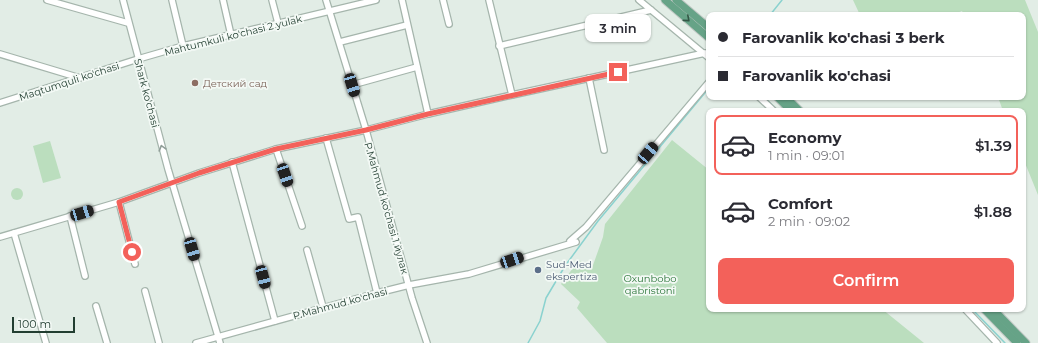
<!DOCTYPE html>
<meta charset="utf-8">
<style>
:root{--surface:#fff;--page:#f2f2f3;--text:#2b2b33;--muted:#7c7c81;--line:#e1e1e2;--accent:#f3615a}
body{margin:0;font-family:Montserrat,sans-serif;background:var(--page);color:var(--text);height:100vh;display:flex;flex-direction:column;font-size:15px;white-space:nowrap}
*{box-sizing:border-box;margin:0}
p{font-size:13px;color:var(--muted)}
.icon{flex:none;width:22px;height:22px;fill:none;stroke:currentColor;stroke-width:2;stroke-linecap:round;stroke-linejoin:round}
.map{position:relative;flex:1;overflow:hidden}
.drawer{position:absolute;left:706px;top:108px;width:320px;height:204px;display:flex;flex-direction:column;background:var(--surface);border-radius:8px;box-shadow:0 1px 3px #0004}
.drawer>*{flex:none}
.banner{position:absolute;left:706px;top:12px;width:320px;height:88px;border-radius:8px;box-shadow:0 1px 3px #0004;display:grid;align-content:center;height:88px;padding:0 12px;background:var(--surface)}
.scale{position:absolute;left:12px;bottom:10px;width:63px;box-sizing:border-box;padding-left:4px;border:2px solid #223e31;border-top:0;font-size:11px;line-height:14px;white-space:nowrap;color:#223e31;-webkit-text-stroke:3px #f3f9f5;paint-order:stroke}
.end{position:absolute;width:18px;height:18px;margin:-9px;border:5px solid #f3615a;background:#fff;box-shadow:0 0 0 2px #fff}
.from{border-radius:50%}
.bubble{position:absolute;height:28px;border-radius:8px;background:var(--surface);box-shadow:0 1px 3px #0004;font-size:13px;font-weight:600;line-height:28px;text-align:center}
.car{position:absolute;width:12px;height:24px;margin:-12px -6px;border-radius:5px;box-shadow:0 0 3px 1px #0007;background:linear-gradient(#222 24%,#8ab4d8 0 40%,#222 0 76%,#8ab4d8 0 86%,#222 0)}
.banner b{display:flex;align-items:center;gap:14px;height:38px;font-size:15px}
.banner b+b{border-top:1px solid var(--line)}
.banner i{width:10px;height:10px;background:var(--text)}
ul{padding:7px 0 0;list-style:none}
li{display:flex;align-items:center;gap:12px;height:60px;margin:0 8px 6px;padding:0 4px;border:2px solid transparent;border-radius:8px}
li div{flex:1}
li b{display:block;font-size:15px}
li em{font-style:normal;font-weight:600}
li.active{border-color:var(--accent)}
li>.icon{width:36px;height:36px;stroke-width:1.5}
.cta{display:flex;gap:8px;margin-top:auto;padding:8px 12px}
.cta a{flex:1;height:46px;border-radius:8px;background:var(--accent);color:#fff;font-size:16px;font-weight:600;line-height:46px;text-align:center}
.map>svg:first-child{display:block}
.green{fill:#bbdebe}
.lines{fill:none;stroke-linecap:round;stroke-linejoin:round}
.stream{stroke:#8ad2cf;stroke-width:1.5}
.minor-casing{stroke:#a5b5ac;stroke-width:8}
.major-casing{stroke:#c1c9c5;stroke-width:9}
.minor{stroke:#fff;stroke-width:5.5}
.major{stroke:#66a387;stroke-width:7}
.oneway{stroke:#335746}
.oneway2{stroke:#909e98}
.route{stroke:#f3615a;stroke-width:5}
.education-dot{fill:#8d6e63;stroke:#f3f9f5;stroke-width:1.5}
.service-dot{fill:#5c6f8a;stroke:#f3f9f5;stroke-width:1.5}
.labels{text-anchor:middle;stroke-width:3.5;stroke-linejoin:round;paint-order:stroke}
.street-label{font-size:10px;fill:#223e31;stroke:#f3f9f5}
.education-label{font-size:10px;fill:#785e54;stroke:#f3f9f5;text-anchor:start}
.service-label{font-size:10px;fill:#4e5e75;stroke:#f3f9f5;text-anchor:start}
.park-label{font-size:10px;fill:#2c763a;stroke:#f3f9f5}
</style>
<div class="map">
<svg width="1038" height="343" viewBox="0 0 1038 343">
<rect width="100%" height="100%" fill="#e2ede6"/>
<g class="green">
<polygon points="853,0 1025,0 1038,32 1038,195 1023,158 1023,111 1003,111 998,97 1023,97 1023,15 964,15 962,11 952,15 860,15"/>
<polygon points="672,140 709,170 709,309 882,309 924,343 607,343 577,308 580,302 561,284 579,260 592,268 603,237 605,224"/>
<polygon points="50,141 61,178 43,183 33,146"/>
<circle cx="17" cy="194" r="6"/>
</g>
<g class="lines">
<g class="stream">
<polyline points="770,15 782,0"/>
<polyline points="764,97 778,111"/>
<polyline points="972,309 1005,343"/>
<polyline points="528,343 540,321 546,298 565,266 598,221 709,88"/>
</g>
<defs>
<g id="minor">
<polyline points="47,0 128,23"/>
<polyline points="123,0 168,169 220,343"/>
<polyline points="172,0 183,46"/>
<polyline points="223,0 231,35"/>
<polyline points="272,0 278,23"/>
<polyline points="326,0 366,130 412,298 427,343"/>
<polyline points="402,0 428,114"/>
<polyline points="443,0 449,24"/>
<polyline points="489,0 512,95"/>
<polyline points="639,0 709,58"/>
<polyline points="340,42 407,25"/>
<polyline points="499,46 651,10"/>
<polyline points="0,54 80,78"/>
<polyline points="589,78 604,150"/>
<polyline points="352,85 417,67"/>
<polyline points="759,97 774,111"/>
<polyline points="0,103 138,59 183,46 376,0"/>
<polyline points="326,138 349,219 358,217 377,293"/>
<polyline points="276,149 302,226"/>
<polyline points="232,162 275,321"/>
<polyline points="119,202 135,264"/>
<polyline points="70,216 85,276"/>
<polyline points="14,233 46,343"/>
<polyline points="0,237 119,202 199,173 276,149 366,130 428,114 512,95 705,53"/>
<polyline points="570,241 586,227 709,82"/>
<polyline points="307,250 323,307"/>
<polyline points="145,291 159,343"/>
<polyline points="96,306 107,343"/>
<polyline points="965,309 997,343"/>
<polyline points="196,343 377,293 409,285 469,274 576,242"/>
</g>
<g id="major">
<polyline points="665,0 709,38"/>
<polyline points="676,0 709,28"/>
<polyline points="777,97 791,111"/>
<polyline points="786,97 800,111"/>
<polyline points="984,309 1017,343"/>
<polyline points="993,309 1026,343"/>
</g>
</defs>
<use href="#minor" class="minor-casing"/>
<use href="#major" class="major-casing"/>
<use href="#minor" class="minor"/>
<use href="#major" class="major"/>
</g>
<defs><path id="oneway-chevron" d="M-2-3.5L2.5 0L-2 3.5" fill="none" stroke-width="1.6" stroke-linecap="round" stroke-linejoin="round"/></defs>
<use class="oneway" href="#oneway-chevron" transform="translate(687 19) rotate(41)"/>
<use class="oneway2" href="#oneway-chevron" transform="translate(162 148) rotate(-106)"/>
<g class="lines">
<polyline class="route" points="132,252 119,202 199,173 276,149 366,130 428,114 618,72"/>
</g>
<circle class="education-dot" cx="195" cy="83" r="4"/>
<circle class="service-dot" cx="538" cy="270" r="4"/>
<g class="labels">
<g class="street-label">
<text transform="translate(233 35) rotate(-14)" y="4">Mahtumkuli ko'chasi 2 yulak</text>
<text transform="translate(69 81) rotate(-18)" y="4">Maqtumquli ko'chasi</text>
<text transform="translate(147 93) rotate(75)" y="4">Shark ko'chasi</text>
<text transform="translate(387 208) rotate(74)" y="4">P.Mahmud ko'chasi 1 йулак</text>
<text transform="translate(340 303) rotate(-15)" y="4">P.Mahmud ko'chasi</text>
</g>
<g class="education-label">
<text x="203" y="87">Детский сад</text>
</g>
<g class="service-label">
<text x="546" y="268">Sud-Med<tspan x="546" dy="12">ekspertiza</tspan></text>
</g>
<g class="park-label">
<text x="650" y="282">Oxunbobo<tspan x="650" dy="12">qabristoni</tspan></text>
</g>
</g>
</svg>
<div class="scale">100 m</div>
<i class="end from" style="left:132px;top:252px"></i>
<i class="end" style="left:618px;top:72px"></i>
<div class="bubble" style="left:585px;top:14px;width:66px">3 min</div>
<i class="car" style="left:352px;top:85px;rotate:163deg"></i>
<i class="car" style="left:648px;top:153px;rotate:40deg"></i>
<i class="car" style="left:285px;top:175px;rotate:161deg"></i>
<i class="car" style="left:82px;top:213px;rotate:73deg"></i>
<i class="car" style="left:192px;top:249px;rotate:164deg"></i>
<i class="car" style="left:512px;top:260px;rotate:71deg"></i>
<i class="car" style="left:263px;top:277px;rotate:165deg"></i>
<div class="banner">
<b><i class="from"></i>Farovanlik ko'chasi 3 berk</b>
<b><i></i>Farovanlik ko'chasi</b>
</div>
<section class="drawer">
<ul>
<li class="active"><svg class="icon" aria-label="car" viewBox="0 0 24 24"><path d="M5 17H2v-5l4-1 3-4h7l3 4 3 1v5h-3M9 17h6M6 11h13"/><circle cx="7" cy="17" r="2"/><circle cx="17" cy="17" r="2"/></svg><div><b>Economy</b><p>1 min · 09:01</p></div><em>$1.39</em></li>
<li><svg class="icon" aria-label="car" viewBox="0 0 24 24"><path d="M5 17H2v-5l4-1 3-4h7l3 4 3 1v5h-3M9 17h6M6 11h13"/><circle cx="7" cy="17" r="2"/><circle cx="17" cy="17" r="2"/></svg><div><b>Comfort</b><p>2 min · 09:02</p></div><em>$1.88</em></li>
</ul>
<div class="cta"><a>Confirm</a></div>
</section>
</div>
